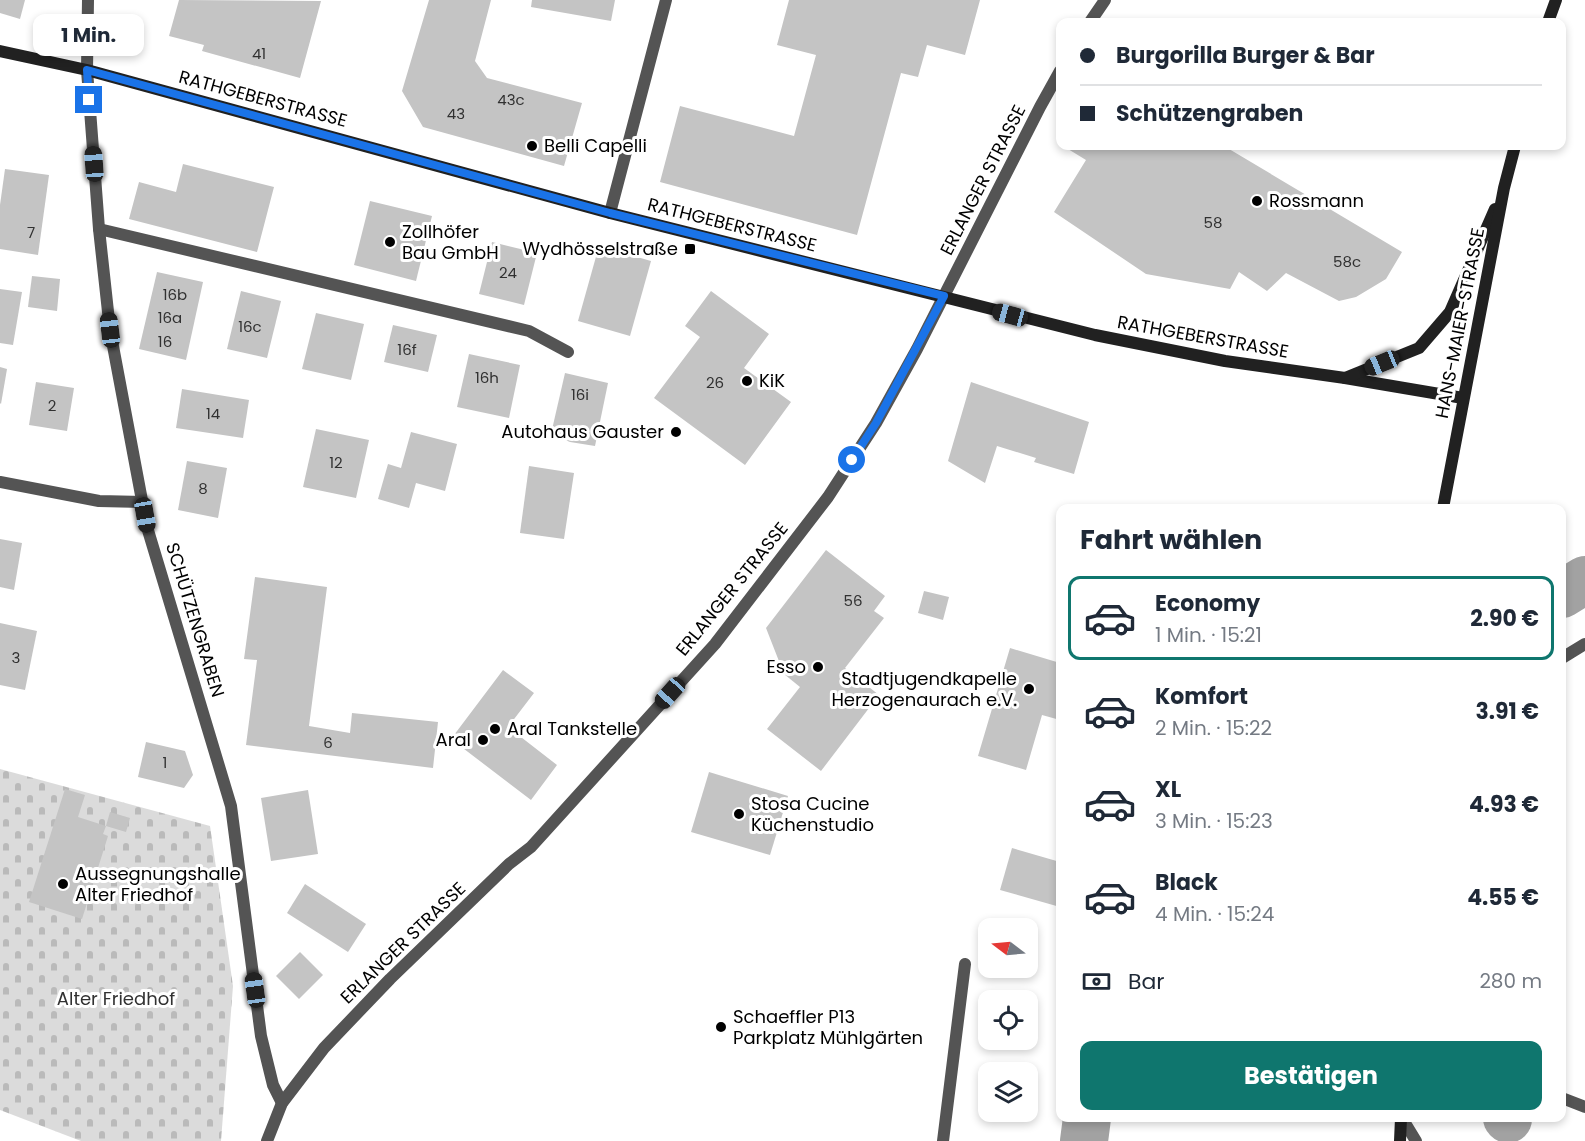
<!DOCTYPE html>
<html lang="de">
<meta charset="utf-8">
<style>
:root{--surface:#fff;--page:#f2f2f3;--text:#1f2937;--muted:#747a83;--line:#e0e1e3;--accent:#0f766e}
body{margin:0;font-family:Poppins,sans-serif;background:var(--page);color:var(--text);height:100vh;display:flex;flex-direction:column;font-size:22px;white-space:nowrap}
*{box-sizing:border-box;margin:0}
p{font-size:20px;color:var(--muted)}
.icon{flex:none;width:33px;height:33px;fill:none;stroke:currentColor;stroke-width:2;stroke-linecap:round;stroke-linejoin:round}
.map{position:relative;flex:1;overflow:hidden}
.drawer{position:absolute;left:1056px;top:504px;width:510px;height:618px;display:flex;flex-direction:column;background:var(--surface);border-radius:12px;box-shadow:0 3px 9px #0003}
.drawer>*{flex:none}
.banner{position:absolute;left:1056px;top:18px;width:510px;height:132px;border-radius:12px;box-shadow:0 3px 9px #0003;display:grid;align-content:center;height:132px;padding:0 24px;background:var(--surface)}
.needle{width:39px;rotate:286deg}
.controls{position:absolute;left:978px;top:918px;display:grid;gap:12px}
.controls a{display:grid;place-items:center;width:60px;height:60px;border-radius:12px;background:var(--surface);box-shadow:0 3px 9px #0003;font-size:30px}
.end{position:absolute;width:27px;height:27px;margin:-14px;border:8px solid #1a73e8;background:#fff;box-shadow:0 0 0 3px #fff}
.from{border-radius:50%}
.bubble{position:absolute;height:42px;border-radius:12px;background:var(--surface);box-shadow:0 3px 9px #0003;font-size:20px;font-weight:700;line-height:42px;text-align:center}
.car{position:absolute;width:18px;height:36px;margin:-18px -9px;border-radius:8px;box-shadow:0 0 4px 2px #0007;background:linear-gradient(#222 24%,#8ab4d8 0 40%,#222 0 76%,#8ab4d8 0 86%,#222 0)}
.banner b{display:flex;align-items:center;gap:21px;height:57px;font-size:22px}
.banner b+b{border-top:2px solid var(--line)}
.banner i{width:15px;height:15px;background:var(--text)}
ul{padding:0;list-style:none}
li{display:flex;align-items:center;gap:18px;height:84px;margin:0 12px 9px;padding:0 12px;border:3px solid transparent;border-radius:12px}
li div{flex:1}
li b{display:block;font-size:22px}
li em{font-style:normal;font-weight:700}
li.current{border-color:var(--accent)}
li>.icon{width:54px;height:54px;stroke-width:1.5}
h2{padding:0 24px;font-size:27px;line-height:72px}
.pay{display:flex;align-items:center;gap:15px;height:66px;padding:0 24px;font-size:22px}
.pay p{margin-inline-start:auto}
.cta{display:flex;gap:12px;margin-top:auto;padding:12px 24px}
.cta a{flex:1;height:69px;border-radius:12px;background:var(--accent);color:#fff;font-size:24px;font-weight:700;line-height:69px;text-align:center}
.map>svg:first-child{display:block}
.cemetery{fill:url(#cemetery-stones)}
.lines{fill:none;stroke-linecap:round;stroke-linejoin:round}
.river{stroke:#a2a2a2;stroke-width:48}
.building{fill:#c4c4c4}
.lane{stroke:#545454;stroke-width:12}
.street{stroke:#545454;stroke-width:12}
.secondary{stroke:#212121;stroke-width:12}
.route{stroke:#1a73e8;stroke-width:8}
.poi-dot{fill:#000;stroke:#fff;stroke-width:2}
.labels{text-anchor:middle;stroke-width:6;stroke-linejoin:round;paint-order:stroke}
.number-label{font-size:15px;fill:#313131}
.street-label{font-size:18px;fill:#000;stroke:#fff}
.poi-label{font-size:18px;fill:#000;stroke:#fff;text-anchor:start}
.park-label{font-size:18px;fill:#323232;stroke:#fff}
</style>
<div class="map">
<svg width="1585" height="1141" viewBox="0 0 1585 1141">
<defs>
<pattern id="cemetery-stones" width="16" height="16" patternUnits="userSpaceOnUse" patternTransform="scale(1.5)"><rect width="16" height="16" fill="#dbdbdb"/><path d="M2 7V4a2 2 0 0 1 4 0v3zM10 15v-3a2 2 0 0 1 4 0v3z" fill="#bababa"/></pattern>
</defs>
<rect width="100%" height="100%" fill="#fff"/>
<polygon class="cemetery" points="0,769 210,826 233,986 221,1141 81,1141 0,1110"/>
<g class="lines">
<g class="river">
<polyline points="1562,594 1585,580"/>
<polyline points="1507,1118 1508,1119"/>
<polyline points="1084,1141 1087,1118"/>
</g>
</g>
<g class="building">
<polygon points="0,0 25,0 20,19 0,13"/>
<polygon points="179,0 321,1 300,78 202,51 204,45 169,36"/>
<polygon points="429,0 491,0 475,61 487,78 582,103 564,166 423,127 402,91"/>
<polygon points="532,0 615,0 611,21 531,7"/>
<polygon points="789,0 980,0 965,55 927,45 918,77 901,73 857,235 660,182 680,106 794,136 816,55 777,45"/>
<polygon points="1070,146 1224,146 1402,252 1386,279 1356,297 1339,301 1286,273 1267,291 1239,272 1230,289 1146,274 1054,212 1086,160 1068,149"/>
<polygon points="183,164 274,187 257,252 129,219 139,182 176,192"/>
<polygon points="5,169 49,175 38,255 0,249 0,205"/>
<polygon points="370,201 432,216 416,281 354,265"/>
<polygon points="492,242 537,253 524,305 479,294"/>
<polygon points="599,246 651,261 630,336 578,321"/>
<polygon points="157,272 203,282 186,360 139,349"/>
<polygon points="32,276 60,279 57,311 28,307"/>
<polygon points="0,289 22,292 13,345 0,343"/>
<polygon points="241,291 281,301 267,358 227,349"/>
<polygon points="711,291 769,334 744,368 791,402 745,465 654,398 700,337 685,326"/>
<polygon points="316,313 364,324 351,380 302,369"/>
<polygon points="393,325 437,335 428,372 384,362"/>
<polygon points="469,354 520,365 509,418 457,407"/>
<polygon points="0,367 7,369 1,404 0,403"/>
<polygon points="565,373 608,383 595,446 570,442 551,434"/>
<polygon points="36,382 74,388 67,431 29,425"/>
<polygon points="971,382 1089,422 1074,474 1034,462 1036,458 997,446 985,483 948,461"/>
<polygon points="182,389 249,400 243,438 176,428"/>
<polygon points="316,429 369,440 356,498 303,487"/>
<polygon points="411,432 457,444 445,491 416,483 409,508 378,499 388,464 401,468"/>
<polygon points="187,461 227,468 218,518 178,510"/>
<polygon points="529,466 574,473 564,539 520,533"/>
<polygon points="0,539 22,543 14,590 0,587"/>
<polygon points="826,550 885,596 874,611 884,618 845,668 879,695 821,771 767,729 800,687 784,674 766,628"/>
<polygon points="255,577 327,587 309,726 350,733 352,713 438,722 433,768 246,745 257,660 244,659"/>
<polygon points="924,591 949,597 943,620 918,613"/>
<polygon points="0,623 37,631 25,690 0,685"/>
<polygon points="1010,648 1060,663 1060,720 1042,715 1026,770 978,756"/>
<polygon points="503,670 534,693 508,727 557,765 531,800 451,739"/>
<polygon points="146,742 185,751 193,775 184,788 138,777"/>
<polygon points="709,772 788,796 770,855 691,832"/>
<polygon points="65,789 85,795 78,817 106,826 110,812 130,818 126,832 106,826 103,834 108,836 82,919 29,902"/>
<polygon points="308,790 318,854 271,861 261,798"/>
<polygon points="1012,848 1060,862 1060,907 1000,890"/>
<polygon points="305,884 366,924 348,952 287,913"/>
<polygon points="300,952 323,975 299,999 276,976"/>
</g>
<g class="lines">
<g class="lane">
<polyline points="99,229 529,331 568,352"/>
<polyline points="1562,658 1585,644"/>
<polyline points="1562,1098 1585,1107"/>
</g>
<g class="street">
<polyline points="88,0 87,70 99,229 110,330 147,527 231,806 261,1036 273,1085 282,1103"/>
<polyline points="1090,22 1105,0"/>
<polyline points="610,213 666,0"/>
<polyline points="0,482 99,501 143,502"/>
<polyline points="1402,1118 1416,1141"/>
<polyline points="267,1141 282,1103 324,1048 390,979 509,864 531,847 715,644 828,497 876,423 917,349 1040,107 1060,71"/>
<polyline points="943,1141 965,964"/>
</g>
<g class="secondary">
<polyline points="1548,22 1556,0"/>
<polyline points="0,51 87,70 610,213 1095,335 1225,361 1345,378 1463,398"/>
<polyline points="1345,378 1419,348 1450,312 1495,209"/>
<polyline points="1443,508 1504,188 1515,146"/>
<polyline points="1400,1141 1401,1118"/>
</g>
</g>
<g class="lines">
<polyline class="route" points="89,100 87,70 610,213 944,296 876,423 852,460"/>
</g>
<g class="poi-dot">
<circle cx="532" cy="146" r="6"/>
<circle cx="1257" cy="201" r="6"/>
<circle cx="390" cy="242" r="6"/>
<rect x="684" y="243" width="12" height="12" rx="3"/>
<circle cx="747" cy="381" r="6"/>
<circle cx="676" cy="432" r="6"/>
<circle cx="818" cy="667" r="6"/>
<circle cx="1029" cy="689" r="6"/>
<circle cx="495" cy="729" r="6"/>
<circle cx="483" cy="740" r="6"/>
<circle cx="739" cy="814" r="6"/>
<circle cx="63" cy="884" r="6"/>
<circle cx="721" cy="1027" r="6"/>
</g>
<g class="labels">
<g class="number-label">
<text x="259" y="59">41</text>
<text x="511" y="105">43c</text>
<text x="456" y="119">43</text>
<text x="1213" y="228">58</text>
<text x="31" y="238">7</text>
<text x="1347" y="267">58c</text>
<text x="508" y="278">24</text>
<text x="175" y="300">16b</text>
<text x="170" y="323">16a</text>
<text x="250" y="332">16c</text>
<text x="165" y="347">16</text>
<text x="407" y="355">16f</text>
<text x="487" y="383">16h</text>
<text x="715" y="388">26</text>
<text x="580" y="400">16i</text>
<text x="52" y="411">2</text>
<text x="213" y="419">14</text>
<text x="336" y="468">12</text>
<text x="203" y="494">8</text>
<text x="853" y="606">56</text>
<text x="16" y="663">3</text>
<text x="328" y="748">6</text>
<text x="165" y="768">1</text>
</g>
<g class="street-label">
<text transform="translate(263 99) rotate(15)" y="6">RATHGEBERSTRASSE</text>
<text transform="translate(983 180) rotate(-63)" y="6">ERLANGER STRASSE</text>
<text transform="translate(732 225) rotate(14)" y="6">RATHGEBERSTRASSE</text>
<text transform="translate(1460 323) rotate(-79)" y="6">HANS-MAIER-STRASSE</text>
<text transform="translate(1203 337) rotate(10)" y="6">RATHGEBERSTRASSE</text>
<text transform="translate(732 589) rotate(-51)" y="6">ERLANGER STRASSE</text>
<text transform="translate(195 620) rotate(73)" y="6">SCHÜTZENGRABEN</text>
<text transform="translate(403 943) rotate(-44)" y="6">ERLANGER STRASSE</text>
</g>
<g class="poi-label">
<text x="544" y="152">Belli Capelli</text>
<text x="1269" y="207">Rossmann</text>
<text x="402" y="238">Zollhöfer<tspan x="402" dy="21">Bau GmbH</tspan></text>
<text x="678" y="255" text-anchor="end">Wydhösselstraße</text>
<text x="759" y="387">KiK</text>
<text x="664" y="438" text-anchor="end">Autohaus Gauster</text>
<text x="806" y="673" text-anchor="end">Esso</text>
<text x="1017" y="685" text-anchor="end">Stadtjugendkapelle<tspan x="1017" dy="21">Herzogenaurach e.V.</tspan></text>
<text x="507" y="735">Aral Tankstelle</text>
<text x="471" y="746" text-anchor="end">Aral</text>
<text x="751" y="810">Stosa Cucine<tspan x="751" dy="21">Küchenstudio</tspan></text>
<text x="75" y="880">Aussegnungshalle<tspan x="75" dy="21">Alter Friedhof</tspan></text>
<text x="733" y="1023">Schaeffler P13<tspan x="733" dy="21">Parkplatz Mühlgärten</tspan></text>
</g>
<g class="park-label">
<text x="116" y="1005">Alter Friedhof</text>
</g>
</g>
</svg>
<div class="controls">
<a><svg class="needle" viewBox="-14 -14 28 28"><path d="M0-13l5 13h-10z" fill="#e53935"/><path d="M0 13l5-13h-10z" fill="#747a83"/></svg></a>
<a><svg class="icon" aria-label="locate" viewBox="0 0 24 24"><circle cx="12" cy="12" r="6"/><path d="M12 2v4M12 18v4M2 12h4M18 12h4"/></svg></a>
<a><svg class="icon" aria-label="layers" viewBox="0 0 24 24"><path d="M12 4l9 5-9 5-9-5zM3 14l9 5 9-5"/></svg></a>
</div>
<i class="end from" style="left:852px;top:460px"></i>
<i class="end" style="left:89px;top:100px"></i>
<div class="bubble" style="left:33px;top:14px;width:111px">1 Min.</div>
<i class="car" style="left:94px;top:164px;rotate:356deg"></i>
<i class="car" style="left:1010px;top:315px;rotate:285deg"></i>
<i class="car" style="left:110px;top:330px;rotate:353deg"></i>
<i class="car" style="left:1382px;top:363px;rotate:248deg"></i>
<i class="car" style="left:145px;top:515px;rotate:170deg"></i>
<i class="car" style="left:670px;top:693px;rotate:222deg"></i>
<i class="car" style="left:255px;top:990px;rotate:352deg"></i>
<div class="banner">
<b><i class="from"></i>Burgorilla Burger &amp; Bar</b>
<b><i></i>Schützengraben</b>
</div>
<section class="drawer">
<h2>Fahrt wählen</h2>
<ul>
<li class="current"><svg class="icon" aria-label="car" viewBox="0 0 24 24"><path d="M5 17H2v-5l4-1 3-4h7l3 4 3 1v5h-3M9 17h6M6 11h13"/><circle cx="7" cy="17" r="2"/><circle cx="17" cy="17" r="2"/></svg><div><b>Economy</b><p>1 Min. · 15:21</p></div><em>2.90 €</em></li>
<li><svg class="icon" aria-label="car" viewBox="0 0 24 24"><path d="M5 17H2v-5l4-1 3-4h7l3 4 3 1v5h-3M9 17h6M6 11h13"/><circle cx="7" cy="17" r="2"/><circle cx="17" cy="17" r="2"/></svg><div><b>Komfort</b><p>2 Min. · 15:22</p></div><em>3.91 €</em></li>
<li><svg class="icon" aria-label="car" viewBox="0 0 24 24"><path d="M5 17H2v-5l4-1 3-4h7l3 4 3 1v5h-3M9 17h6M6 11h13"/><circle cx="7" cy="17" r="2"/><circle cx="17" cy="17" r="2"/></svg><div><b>XL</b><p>3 Min. · 15:23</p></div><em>4.93 €</em></li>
<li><svg class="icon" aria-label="car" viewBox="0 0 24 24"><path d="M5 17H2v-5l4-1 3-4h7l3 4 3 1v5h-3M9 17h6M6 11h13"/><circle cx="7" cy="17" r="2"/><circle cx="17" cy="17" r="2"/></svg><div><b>Black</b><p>4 Min. · 15:24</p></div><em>4.55 €</em></li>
</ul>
<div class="pay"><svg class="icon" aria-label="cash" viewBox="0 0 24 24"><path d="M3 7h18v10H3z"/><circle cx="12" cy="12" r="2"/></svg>Bar<p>280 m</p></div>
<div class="cta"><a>Bestätigen</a></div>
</section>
</div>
